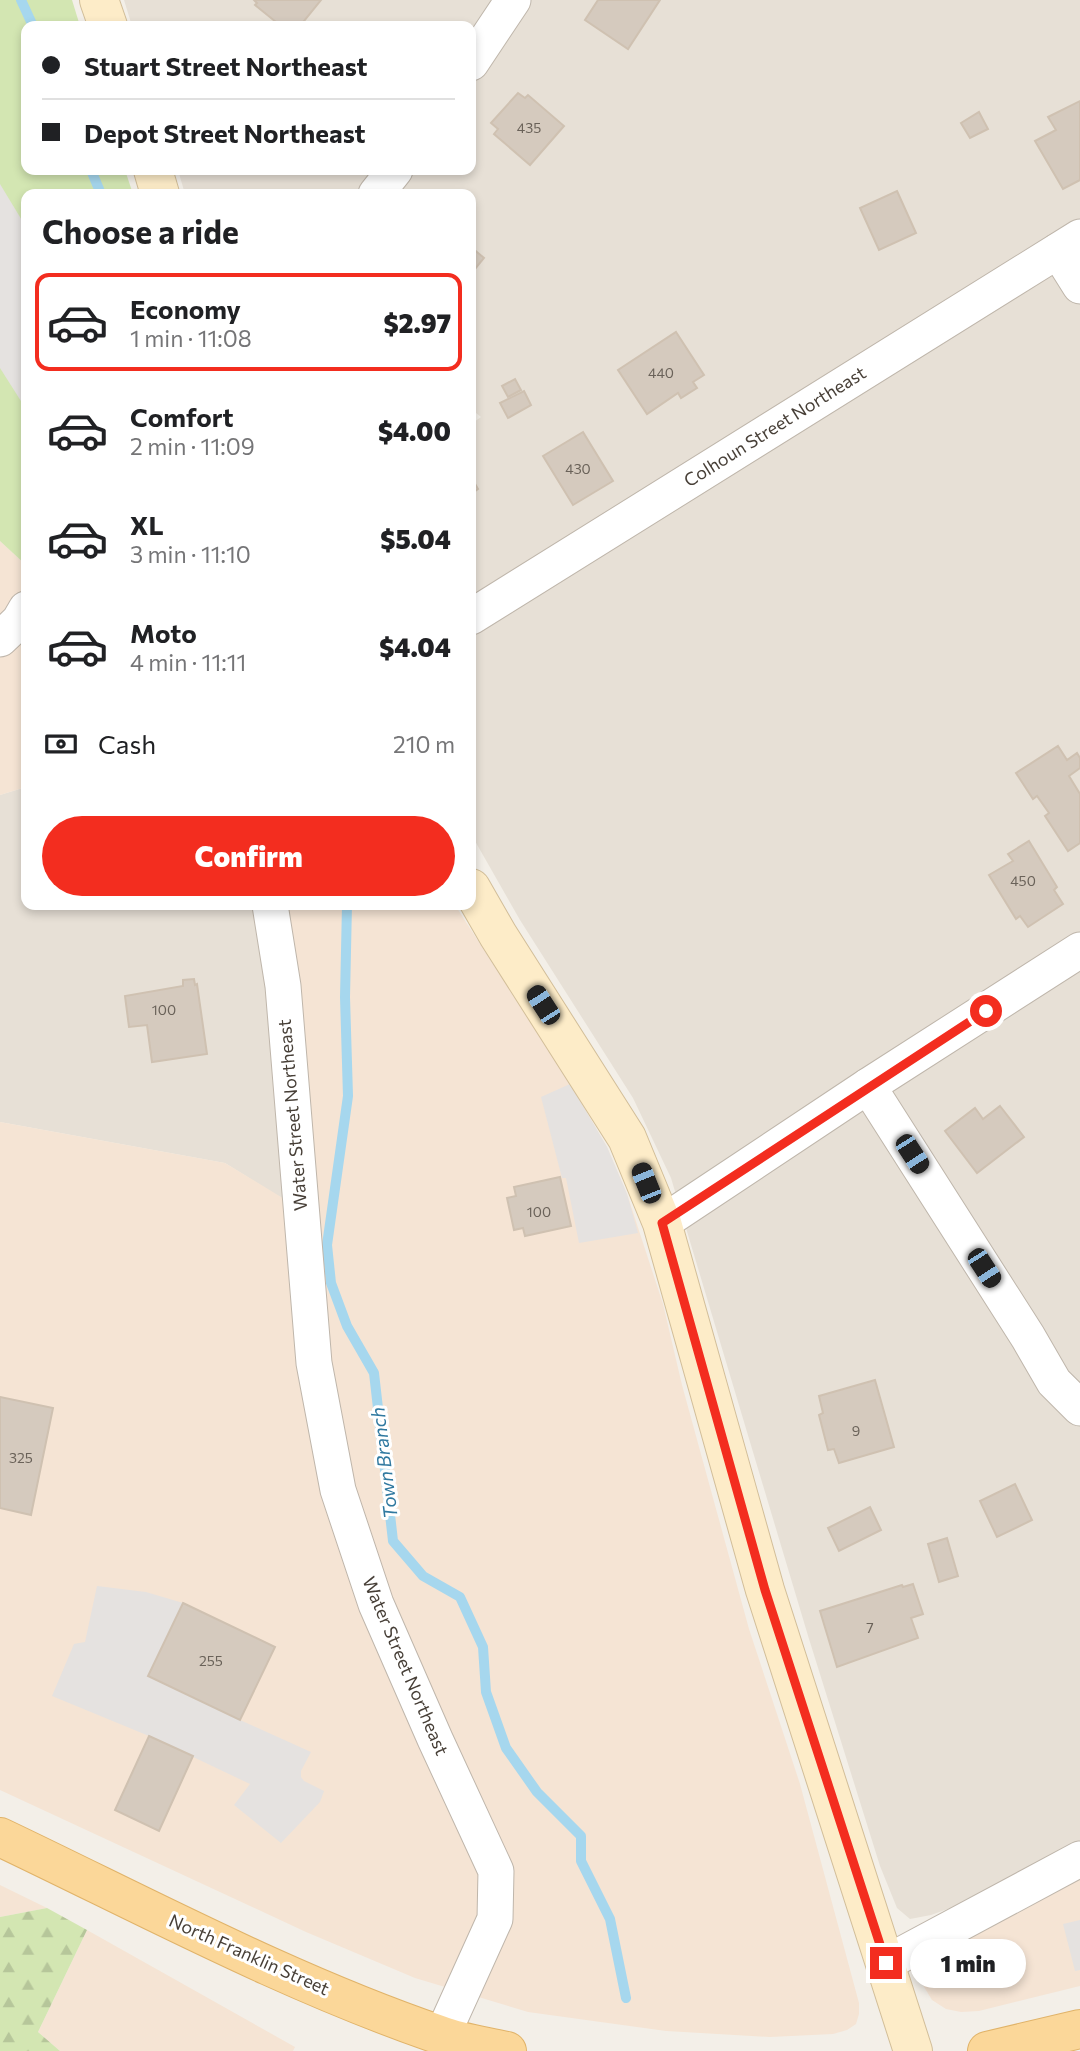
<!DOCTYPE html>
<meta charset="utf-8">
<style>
:root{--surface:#fff;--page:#f6f6f6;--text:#202124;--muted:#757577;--line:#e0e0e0;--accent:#f32d1f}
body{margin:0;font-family:Commissioner,sans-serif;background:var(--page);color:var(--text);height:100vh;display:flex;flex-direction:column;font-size:26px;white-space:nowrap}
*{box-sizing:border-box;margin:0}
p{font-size:23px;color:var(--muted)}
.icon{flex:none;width:38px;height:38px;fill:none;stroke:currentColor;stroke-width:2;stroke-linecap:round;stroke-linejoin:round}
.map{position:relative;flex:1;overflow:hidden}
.sheet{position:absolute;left:21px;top:189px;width:455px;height:721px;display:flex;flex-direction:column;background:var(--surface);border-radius:14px;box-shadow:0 4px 10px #0003}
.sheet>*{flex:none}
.banner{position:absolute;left:21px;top:21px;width:455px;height:154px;border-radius:14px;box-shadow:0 4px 10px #0003;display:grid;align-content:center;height:154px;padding:0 21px;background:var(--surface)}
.end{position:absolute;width:32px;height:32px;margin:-16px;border:9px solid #f32d1f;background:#fff;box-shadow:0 0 0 4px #fff}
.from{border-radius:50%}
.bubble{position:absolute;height:49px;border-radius:24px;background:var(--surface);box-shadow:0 4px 10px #0003;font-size:23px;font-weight:800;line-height:49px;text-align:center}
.car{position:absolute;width:21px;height:42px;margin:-21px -10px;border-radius:9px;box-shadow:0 0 5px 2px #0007;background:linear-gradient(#222 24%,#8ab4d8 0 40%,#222 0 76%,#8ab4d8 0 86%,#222 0)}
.banner b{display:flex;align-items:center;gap:24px;height:66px;font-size:26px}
.banner b+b{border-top:2px solid var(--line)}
.banner i{width:18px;height:18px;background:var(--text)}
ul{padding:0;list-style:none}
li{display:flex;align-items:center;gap:21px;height:98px;margin:0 14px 10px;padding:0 7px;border:4px solid transparent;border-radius:14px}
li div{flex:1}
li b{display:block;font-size:26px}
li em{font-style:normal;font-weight:800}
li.active{border-color:var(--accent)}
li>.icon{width:63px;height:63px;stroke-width:1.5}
h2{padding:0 21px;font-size:32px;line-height:84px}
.pay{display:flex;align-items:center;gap:18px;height:77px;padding:0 21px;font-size:26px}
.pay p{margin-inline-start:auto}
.action{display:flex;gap:14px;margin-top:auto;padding:14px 21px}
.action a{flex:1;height:80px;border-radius:42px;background:var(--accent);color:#fff;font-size:28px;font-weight:800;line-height:80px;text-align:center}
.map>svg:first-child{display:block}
.residential{fill:#e7e0d6}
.commercial{fill:#f5e4d4}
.forest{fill:url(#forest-firs)}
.park{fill:#d3e6b2}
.parking{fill:#e5e2e0}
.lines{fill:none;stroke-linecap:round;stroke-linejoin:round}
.stream{stroke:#a6d7ee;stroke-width:10}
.building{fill:#d5cabe;stroke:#cfc1b1;stroke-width:2}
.street-casing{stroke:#bfb6ab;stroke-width:37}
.secondary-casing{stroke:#d2be99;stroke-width:40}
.primary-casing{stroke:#e0b369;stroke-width:40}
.street{stroke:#fff;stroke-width:35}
.secondary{stroke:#fdecc8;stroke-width:38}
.primary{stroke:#fbd799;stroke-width:38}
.route{stroke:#f32d1f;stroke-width:9}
.labels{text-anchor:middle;stroke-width:6;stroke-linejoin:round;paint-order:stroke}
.number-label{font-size:14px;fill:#6a6259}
.street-label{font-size:18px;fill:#473f37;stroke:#fff}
.water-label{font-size:19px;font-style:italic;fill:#3079a0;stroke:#fff}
</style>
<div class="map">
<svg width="1080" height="2051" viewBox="0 0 1080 2051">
<defs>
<pattern id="forest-firs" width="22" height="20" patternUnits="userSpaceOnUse" patternTransform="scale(1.75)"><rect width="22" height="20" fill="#d3e6b2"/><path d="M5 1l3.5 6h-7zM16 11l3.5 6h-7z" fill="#b6c69a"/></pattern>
</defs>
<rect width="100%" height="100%" fill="#f3efe8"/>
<g class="residential">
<polygon points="124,0 1080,0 1080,1843 970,1901 931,1915 910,1919 897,1908 880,1866 809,1639 671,1178 633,1098 520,920 471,834 471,424 481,417 471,409 471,194 185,194 178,170 471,170 471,26 132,26"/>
<polygon points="26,787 26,905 255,905 270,1028 286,1201 225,1163 0,1122 0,795"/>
</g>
<g class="commercial">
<polygon points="0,541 26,565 26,787 0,795"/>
<polygon points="255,905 455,905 570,1084 607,1147 627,1194 663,1304 682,1385 749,1629 800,1784 859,2003 859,2014 856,2024 847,2030 833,2034 770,2037 666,2031 528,2012 415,1978 306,1932 0,1790 0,1122 225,1163 286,1200 270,1028"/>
<polygon points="1080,1875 1080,1986 979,2011 961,2012 946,2009 932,2000 918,1977 943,1950 963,1938 1032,1905"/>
<polygon points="0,1885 47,1908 0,1917"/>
<polygon points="87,1930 295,2047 293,2051 60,2051 38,2032"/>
</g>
<polygon class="forest" points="47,1908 87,1930 38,2032 60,2051 0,2051 0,1917"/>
<polygon class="park" points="0,0 72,0 80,26 26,26 26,170 125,170 133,194 26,194 26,565 0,541"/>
<g class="parking">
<polygon points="0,184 26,227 26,409 0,368"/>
<polygon points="570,1084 607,1147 627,1194 638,1233 579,1243 566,1178 562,1178 541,1097"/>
<polygon points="97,1586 146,1592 183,1603 240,1720 311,1752 301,1771 301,1777 304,1781 324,1791 320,1802 281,1843 234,1805 250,1784 149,1736 52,1696 74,1644 85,1642"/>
<polygon points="1080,1920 1080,1970 1075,1971 1063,1924"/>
</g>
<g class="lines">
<g class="stream">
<polyline points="21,0 33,26"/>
<polyline points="91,170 101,194"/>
<polyline points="347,905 345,997 348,1096 327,1245 331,1283 347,1326 374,1373 393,1541 423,1576 460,1597 483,1647 486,1692 506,1748 537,1792 581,1836 581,1861 610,1919 626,1998"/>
</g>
</g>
<g class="building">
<polygon points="254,0 321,0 300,26 281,26 255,5 257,3"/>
<polygon points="598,0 660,0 628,49 585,20"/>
<polygon points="518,93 525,98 528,95 564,126 530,165 494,134 498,129 491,123"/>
<polygon points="1080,101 1080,180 1063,189 1035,141 1056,130 1048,117"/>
<polygon points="979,112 988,129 970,138 961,123"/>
<polygon points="897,191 916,233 879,250 860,208"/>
<polygon points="471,247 484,258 471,274"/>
<polygon points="676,332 704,375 693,382 697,388 681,398 678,393 647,414 618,370"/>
<polygon points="515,379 521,390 508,397 502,386"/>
<polygon points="524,391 531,405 508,418 500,403"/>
<polygon points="583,432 613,481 573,505 543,456"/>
<polygon points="471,477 478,489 471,494"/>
<polygon points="1058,746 1067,760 1077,753 1080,758 1080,768 1069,776 1080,794 1080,843 1068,851 1045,816 1049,813 1037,796 1033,799 1016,773"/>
<polygon points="1029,841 1057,887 1054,890 1063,904 1028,927 1020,916 1016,919 989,875 1013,861 1008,854"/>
<polygon points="194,979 195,985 197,984 207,1054 152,1062 147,1025 129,1027 125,996 183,986 183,980"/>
<polygon points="1000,1106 1024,1137 977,1173 945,1131 975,1108 983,1119"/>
<polygon points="560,1177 571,1226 525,1236 523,1228 514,1230 507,1198 516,1196 514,1187"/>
<polygon points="875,1380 894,1447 839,1463 834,1449 828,1450 819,1415 823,1413 819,1396"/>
<polygon points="0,1397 53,1408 31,1515 0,1508"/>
<polygon points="1015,1484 1032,1520 997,1537 980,1501"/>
<polygon points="870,1507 881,1530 839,1551 828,1528"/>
<polygon points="947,1538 958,1576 939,1582 928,1544"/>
<polygon points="913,1584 923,1614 911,1618 918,1638 837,1667 820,1611 902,1585 903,1587"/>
<polygon points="183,1603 275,1647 240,1720 148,1676"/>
<polygon points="149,1736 193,1756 159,1831 115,1810"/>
</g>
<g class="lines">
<defs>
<g id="street">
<polyline points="471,63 513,0"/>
<polyline points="376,194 395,170"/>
<polyline points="1058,251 1080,286"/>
<polyline points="471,617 1080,237"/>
<polyline points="0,639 19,621 26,609"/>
<polyline points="270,905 283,986 314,1363 338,1490 376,1604 435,1739 496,1871 495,1919 442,2036"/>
<polyline points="868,1086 1028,1337 1054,1382 1080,1408"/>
<polyline points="662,1223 868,1086 1080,950"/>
<polyline points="886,1963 1080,1859"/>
</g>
<g id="secondary">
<polyline points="99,0 108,26"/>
<polyline points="153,170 160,194"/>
<polyline points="471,888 498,935 627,1138 662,1223 765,1590 913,2051"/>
</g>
<g id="primary">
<path d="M 0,1837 C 145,1906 288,1983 440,2035 C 461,2043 485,2046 507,2051"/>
<polyline points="987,2051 1080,2029"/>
</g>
</defs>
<use href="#street" class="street-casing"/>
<use href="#secondary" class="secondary-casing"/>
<use href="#primary" class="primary-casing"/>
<use href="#street" class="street"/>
<use href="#secondary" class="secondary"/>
<use href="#primary" class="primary"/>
</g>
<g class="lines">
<polyline class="route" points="886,1963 765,1590 662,1223 986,1011"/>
</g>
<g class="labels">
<g class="number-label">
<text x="529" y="133">435</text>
<text x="661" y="378">440</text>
<text x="578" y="474">430</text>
<text x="1023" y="886">450</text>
<text x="164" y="1015">100</text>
<text x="539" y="1217">100</text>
<text x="856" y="1436">9</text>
<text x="21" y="1463">325</text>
<text x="870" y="1633">7</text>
<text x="211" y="1666">255</text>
</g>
<g class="street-label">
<text transform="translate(775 427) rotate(-32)" y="6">Colhoun Street Northeast</text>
<text transform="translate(293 1115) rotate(-95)" y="6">Water Street Northeast</text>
<text transform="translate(405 1666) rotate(67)" y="6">Water Street Northeast</text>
<text transform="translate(249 1955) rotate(24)" y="6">North Franklin Street</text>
</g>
<g class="water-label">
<text transform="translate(384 1463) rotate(-97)" y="7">Town Branch</text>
</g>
</g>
</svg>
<i class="end from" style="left:986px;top:1011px"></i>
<i class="end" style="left:886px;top:1963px"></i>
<div class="bubble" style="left:910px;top:1939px;width:116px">1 min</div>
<i class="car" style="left:543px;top:1005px;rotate:327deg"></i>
<i class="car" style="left:912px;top:1154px;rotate:147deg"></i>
<i class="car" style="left:646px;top:1183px;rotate:338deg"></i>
<i class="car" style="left:984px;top:1268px;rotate:147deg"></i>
<div class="banner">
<b><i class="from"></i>Stuart Street Northeast</b>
<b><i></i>Depot Street Northeast</b>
</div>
<section class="sheet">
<h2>Choose a ride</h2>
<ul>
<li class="active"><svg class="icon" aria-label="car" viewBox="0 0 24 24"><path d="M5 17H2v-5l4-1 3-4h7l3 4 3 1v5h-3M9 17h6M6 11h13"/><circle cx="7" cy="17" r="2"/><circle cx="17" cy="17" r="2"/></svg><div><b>Economy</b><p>1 min · 11:08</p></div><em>$2.97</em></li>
<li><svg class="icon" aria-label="car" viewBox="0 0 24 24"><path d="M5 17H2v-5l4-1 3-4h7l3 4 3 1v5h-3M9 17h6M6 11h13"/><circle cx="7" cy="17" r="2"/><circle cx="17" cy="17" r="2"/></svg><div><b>Comfort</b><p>2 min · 11:09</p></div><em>$4.00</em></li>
<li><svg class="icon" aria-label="car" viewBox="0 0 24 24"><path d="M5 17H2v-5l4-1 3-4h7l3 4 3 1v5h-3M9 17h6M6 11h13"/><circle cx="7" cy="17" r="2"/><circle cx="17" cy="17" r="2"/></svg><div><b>XL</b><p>3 min · 11:10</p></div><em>$5.04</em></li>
<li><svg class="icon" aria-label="car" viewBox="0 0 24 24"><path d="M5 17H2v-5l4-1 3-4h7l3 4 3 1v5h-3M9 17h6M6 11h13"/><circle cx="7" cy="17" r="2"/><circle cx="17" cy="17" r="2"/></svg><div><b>Moto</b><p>4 min · 11:11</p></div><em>$4.04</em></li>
</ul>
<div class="pay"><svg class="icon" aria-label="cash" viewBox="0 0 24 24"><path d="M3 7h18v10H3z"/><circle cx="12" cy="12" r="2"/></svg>Cash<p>210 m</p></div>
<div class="action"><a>Confirm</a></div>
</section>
</div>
